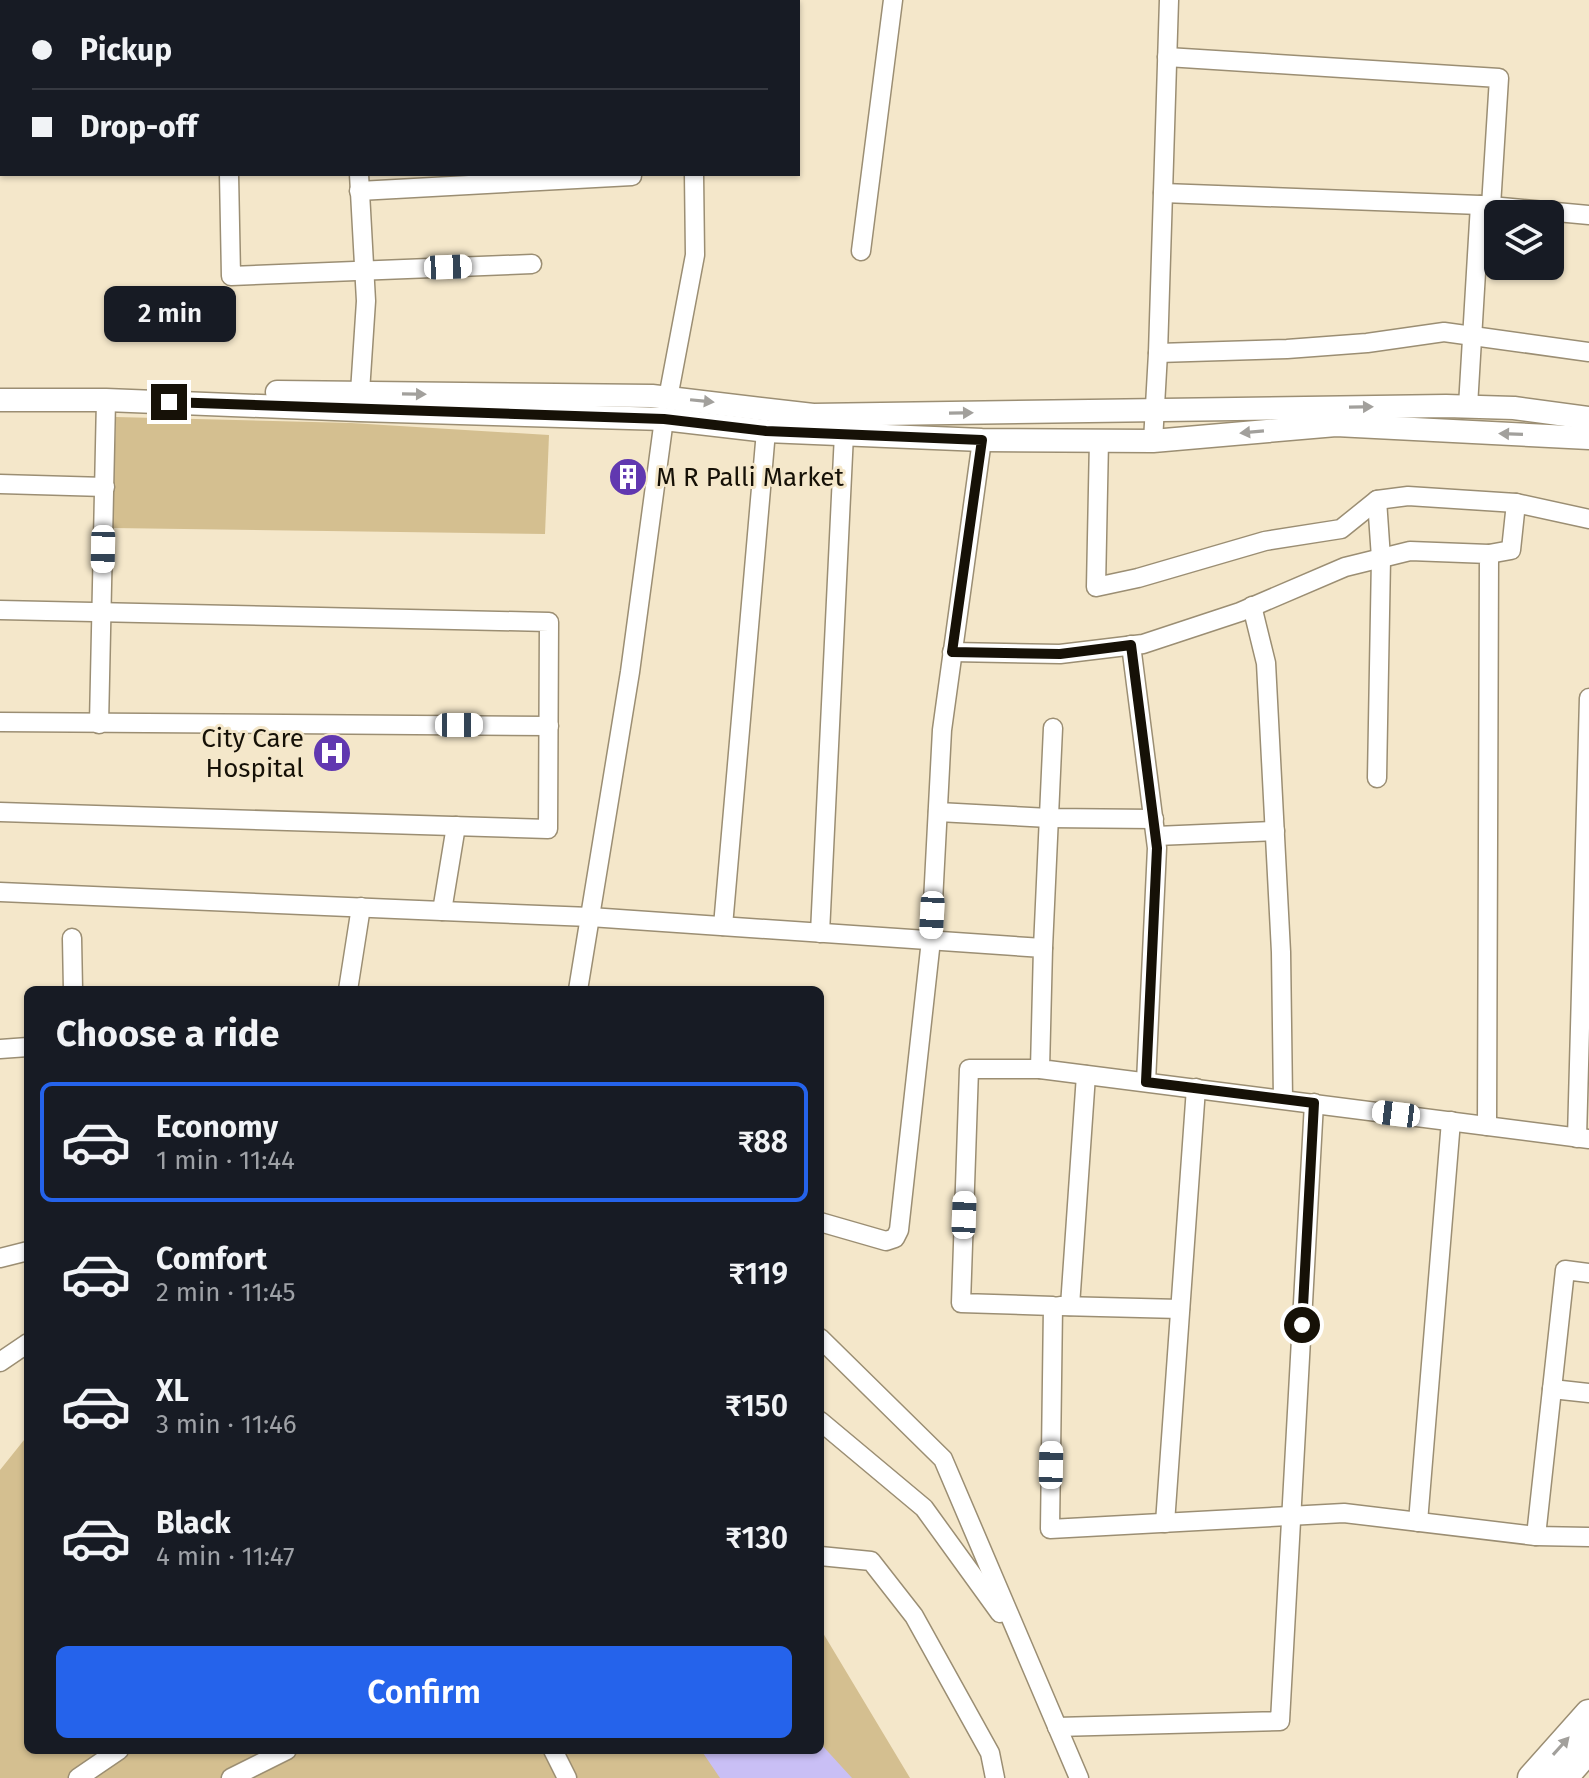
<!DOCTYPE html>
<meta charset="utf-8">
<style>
:root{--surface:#171b24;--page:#20242c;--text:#f1f3f6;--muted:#9ea1a6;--line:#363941;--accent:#2563eb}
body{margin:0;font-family:"Fira Sans",sans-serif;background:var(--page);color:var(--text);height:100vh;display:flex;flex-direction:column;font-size:30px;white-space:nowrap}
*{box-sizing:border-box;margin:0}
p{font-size:26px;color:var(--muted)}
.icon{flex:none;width:44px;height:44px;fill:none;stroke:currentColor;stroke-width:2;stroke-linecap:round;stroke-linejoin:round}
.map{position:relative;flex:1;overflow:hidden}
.side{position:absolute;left:24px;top:986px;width:800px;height:768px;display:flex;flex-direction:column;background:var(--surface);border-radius:12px;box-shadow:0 2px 6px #0004}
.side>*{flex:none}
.banner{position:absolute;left:0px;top:0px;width:800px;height:176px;box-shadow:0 2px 6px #0004;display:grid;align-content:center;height:176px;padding:0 32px;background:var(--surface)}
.tools{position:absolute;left:1484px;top:200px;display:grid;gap:16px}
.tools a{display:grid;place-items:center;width:80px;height:80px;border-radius:12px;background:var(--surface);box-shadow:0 2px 6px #0004;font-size:40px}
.end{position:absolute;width:36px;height:36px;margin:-18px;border:10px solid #161107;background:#fff;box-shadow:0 0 0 4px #fff}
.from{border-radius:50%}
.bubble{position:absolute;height:56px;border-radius:12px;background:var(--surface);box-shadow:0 2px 6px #0004;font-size:26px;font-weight:600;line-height:56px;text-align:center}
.car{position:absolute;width:24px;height:48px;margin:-24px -12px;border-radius:10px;box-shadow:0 0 6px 2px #0007;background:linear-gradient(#fff 24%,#345 0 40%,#fff 0 76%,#345 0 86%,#fff 0)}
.banner b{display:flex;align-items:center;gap:28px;height:76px;font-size:30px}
.banner b+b{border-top:2px solid var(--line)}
.banner i{width:20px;height:20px;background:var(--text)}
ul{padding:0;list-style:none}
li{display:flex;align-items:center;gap:24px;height:120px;margin:0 16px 12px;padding:0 16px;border:4px solid transparent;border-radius:12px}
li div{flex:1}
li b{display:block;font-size:30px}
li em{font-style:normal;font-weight:600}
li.on{border-color:var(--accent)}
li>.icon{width:72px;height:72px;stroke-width:1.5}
h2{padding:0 32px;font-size:36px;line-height:96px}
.action{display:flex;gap:16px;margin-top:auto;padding:16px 32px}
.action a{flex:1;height:92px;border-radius:12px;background:var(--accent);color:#fff;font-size:32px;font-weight:600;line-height:92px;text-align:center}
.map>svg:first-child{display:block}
.green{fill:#d4bf90}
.water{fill:#c9bff5}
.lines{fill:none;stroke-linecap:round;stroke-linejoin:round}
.minor-casing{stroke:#9b8e73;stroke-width:21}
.tertiary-casing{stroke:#9b8e73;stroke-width:25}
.primary-casing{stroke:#9b8e73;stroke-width:31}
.minor{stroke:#fff;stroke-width:18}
.tertiary{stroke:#fff;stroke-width:22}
.primary{stroke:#fff;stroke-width:28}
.oneway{fill:#a2a09c}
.route{stroke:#161107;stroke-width:10}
.labels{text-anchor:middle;stroke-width:6;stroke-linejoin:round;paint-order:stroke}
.poi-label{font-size:26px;fill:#161107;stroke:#f4e7ca;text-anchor:start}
</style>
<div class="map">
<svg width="1589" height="1778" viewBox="0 0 1589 1778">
<rect width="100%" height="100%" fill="#f4e7ca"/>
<g class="green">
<polygon points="116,417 351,423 549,435 545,534 112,528"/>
<polygon points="28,1435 28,1750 820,1750 820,1628 910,1778 0,1778 0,1470"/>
</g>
<polygon class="water" points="820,1743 852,1778 720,1778 701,1750 820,1750"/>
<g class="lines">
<defs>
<g id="minor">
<polyline points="355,0 355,2"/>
<polyline points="691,0 691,2"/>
<polyline points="1167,57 1499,78 1491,206"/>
<polyline points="0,115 2,116"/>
<polyline points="229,174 231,276 532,264"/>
<polyline points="359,174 366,301 359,407"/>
<polyline points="359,191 632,176"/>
<polyline points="1163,193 1480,205 1589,215"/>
<polyline points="861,251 893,0"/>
<polyline points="1158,353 1287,349 1367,343 1444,332 1589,352"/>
<polyline points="668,398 695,255 694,174"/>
<polyline points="1468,406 1480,205"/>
<polyline points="1099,440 1096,587 1138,578 1265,541 1341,529 1377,500 1408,496 1516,503 1589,519"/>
<polyline points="1153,441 1158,353 1169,0"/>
<polyline points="0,484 105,487"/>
<polyline points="1489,554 1511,550 1516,503"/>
<polyline points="1252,606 1266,663 1281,952 1283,1099"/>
<polyline points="0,610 549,622 548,829 0,812"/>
<polyline points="1131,645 1157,848 1146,1082"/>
<polyline points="952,652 1060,654 1143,644 1240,612 1345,567 1410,551 1489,554 1487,1126"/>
<polyline points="0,722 549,726"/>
<polyline points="99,724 106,400"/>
<polyline points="1377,778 1381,558 1377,500"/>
<polyline points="938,812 1049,818 1154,819"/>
<polyline points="1156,836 1275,831"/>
<polyline points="0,892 442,911 456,826"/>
<polyline points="442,911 590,917 1043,948 1040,1069 1589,1139"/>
<polyline points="723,926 766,431"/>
<polyline points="820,933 844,434"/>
<polyline points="72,938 73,990"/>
<polyline points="1043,948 1053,728"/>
<polyline points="348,990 361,907"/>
<polyline points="578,990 630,672 664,419"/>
<polyline points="0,1049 28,1047"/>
<polyline points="1040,1069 969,1069 961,1303 1053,1306 1050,1529 1344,1513 1536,1536 1589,1537"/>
<polyline points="1577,1138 1589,698"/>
<polyline points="820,1222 886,1241 895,1238 899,1230 931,940 942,730 982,440"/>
<polyline points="0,1258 28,1251"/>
<polyline points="1060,1306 1180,1309"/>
<polyline points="1070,1306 1086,1075"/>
<polyline points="820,1338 943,1459 1079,1778"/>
<polyline points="0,1362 28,1343"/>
<polyline points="1552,1389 1589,1393"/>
<polyline points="820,1421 924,1508 1000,1613"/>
<polyline points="1418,1522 1451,1121"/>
<polyline points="1165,1523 1196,1088"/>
<polyline points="1536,1536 1565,1270 1589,1273"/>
<polyline points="820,1556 871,1561 914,1616 990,1753 995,1778"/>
<polyline points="1057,1727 1280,1721 1314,1103"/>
<polyline points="553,1750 567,1778"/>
<polyline points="78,1778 119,1750"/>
<polyline points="231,1778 287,1750"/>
</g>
<g id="tertiary">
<polyline points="277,392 652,396 813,415 1446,406 1514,408 1589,418"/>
<polyline points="0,400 106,400 359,410 664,419 766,431 982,440 1153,441 1336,425 1589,438"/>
</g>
<g id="primary">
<polyline points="1532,1778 1589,1714"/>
<polyline points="1563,1778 1589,1748"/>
</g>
</defs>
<use href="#minor" class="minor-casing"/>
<use href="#tertiary" class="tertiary-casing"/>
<use href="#primary" class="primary-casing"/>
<use href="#minor" class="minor"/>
<use href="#tertiary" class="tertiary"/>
<use href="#primary" class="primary"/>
</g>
<defs><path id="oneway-solid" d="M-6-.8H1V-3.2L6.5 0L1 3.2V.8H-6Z" transform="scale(2)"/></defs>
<g class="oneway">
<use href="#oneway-solid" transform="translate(414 394) rotate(1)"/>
<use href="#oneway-solid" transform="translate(702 401) rotate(6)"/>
<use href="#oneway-solid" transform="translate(1361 407) rotate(-1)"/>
<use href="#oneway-solid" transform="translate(961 413) rotate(-1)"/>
<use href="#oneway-solid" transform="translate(1252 432) rotate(175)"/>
<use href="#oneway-solid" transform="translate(1511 434) rotate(-178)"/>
<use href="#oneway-solid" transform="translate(1561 1746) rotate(-48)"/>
</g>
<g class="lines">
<polyline class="route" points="169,402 664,419 766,431 982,440 952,652 1060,654 1131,645 1157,848 1146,1082 1314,1103 1302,1325"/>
</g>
<defs>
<symbol id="building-disc" viewBox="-11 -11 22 22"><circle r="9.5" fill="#6138b0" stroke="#f4e7ca"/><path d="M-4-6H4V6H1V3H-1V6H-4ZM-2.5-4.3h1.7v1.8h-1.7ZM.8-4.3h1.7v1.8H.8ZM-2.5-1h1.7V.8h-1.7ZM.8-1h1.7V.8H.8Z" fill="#fff"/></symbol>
<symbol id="hospital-disc" viewBox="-11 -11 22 22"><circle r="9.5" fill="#6138b0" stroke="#f4e7ca"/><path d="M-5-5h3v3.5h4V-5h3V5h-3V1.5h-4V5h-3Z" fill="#fff"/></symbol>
</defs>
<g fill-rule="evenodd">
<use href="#building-disc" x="606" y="455" width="44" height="44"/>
<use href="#hospital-disc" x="310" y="731" width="44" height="44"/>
</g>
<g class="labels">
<g class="poi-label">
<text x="656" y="486">M R Palli Market</text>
<text x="304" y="747" text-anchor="end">City Care<tspan x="304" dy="30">Hospital</tspan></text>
</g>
</g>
</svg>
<div class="tools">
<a><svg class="icon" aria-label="layers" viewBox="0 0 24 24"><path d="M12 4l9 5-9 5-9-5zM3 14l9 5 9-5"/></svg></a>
</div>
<i class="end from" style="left:1302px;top:1325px"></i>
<i class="end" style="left:169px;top:402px"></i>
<div class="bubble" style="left:104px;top:286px;width:132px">2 min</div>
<i class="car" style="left:448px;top:267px;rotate:88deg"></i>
<i class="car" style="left:103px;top:549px;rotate:181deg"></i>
<i class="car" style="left:459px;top:725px;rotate:90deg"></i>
<i class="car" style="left:932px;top:915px;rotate:183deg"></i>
<i class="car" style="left:1396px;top:1114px;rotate:277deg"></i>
<i class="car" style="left:964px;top:1215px;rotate:2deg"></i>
<i class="car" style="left:1051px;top:1465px;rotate:1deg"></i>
<div class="banner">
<b><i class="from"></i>Pickup</b>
<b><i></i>Drop-off</b>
</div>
<section class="side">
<h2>Choose a ride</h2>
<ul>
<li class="on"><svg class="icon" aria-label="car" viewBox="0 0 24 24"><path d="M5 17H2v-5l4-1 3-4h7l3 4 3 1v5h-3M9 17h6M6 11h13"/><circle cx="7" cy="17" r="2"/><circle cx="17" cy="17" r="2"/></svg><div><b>Economy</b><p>1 min · 11:44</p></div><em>₹88</em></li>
<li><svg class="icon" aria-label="car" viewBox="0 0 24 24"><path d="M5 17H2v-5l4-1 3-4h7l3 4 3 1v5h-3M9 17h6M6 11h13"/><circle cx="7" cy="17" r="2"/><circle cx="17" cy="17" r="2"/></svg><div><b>Comfort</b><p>2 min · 11:45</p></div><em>₹119</em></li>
<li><svg class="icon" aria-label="car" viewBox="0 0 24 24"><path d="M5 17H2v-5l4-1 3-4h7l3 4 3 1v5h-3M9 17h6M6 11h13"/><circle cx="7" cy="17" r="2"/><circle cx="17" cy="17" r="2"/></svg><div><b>XL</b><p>3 min · 11:46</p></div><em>₹150</em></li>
<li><svg class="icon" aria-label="car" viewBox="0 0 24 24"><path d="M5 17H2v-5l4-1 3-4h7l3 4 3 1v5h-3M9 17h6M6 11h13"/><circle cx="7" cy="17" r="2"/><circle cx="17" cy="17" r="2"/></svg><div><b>Black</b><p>4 min · 11:47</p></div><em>₹130</em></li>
</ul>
<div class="action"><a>Confirm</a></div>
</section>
</div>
